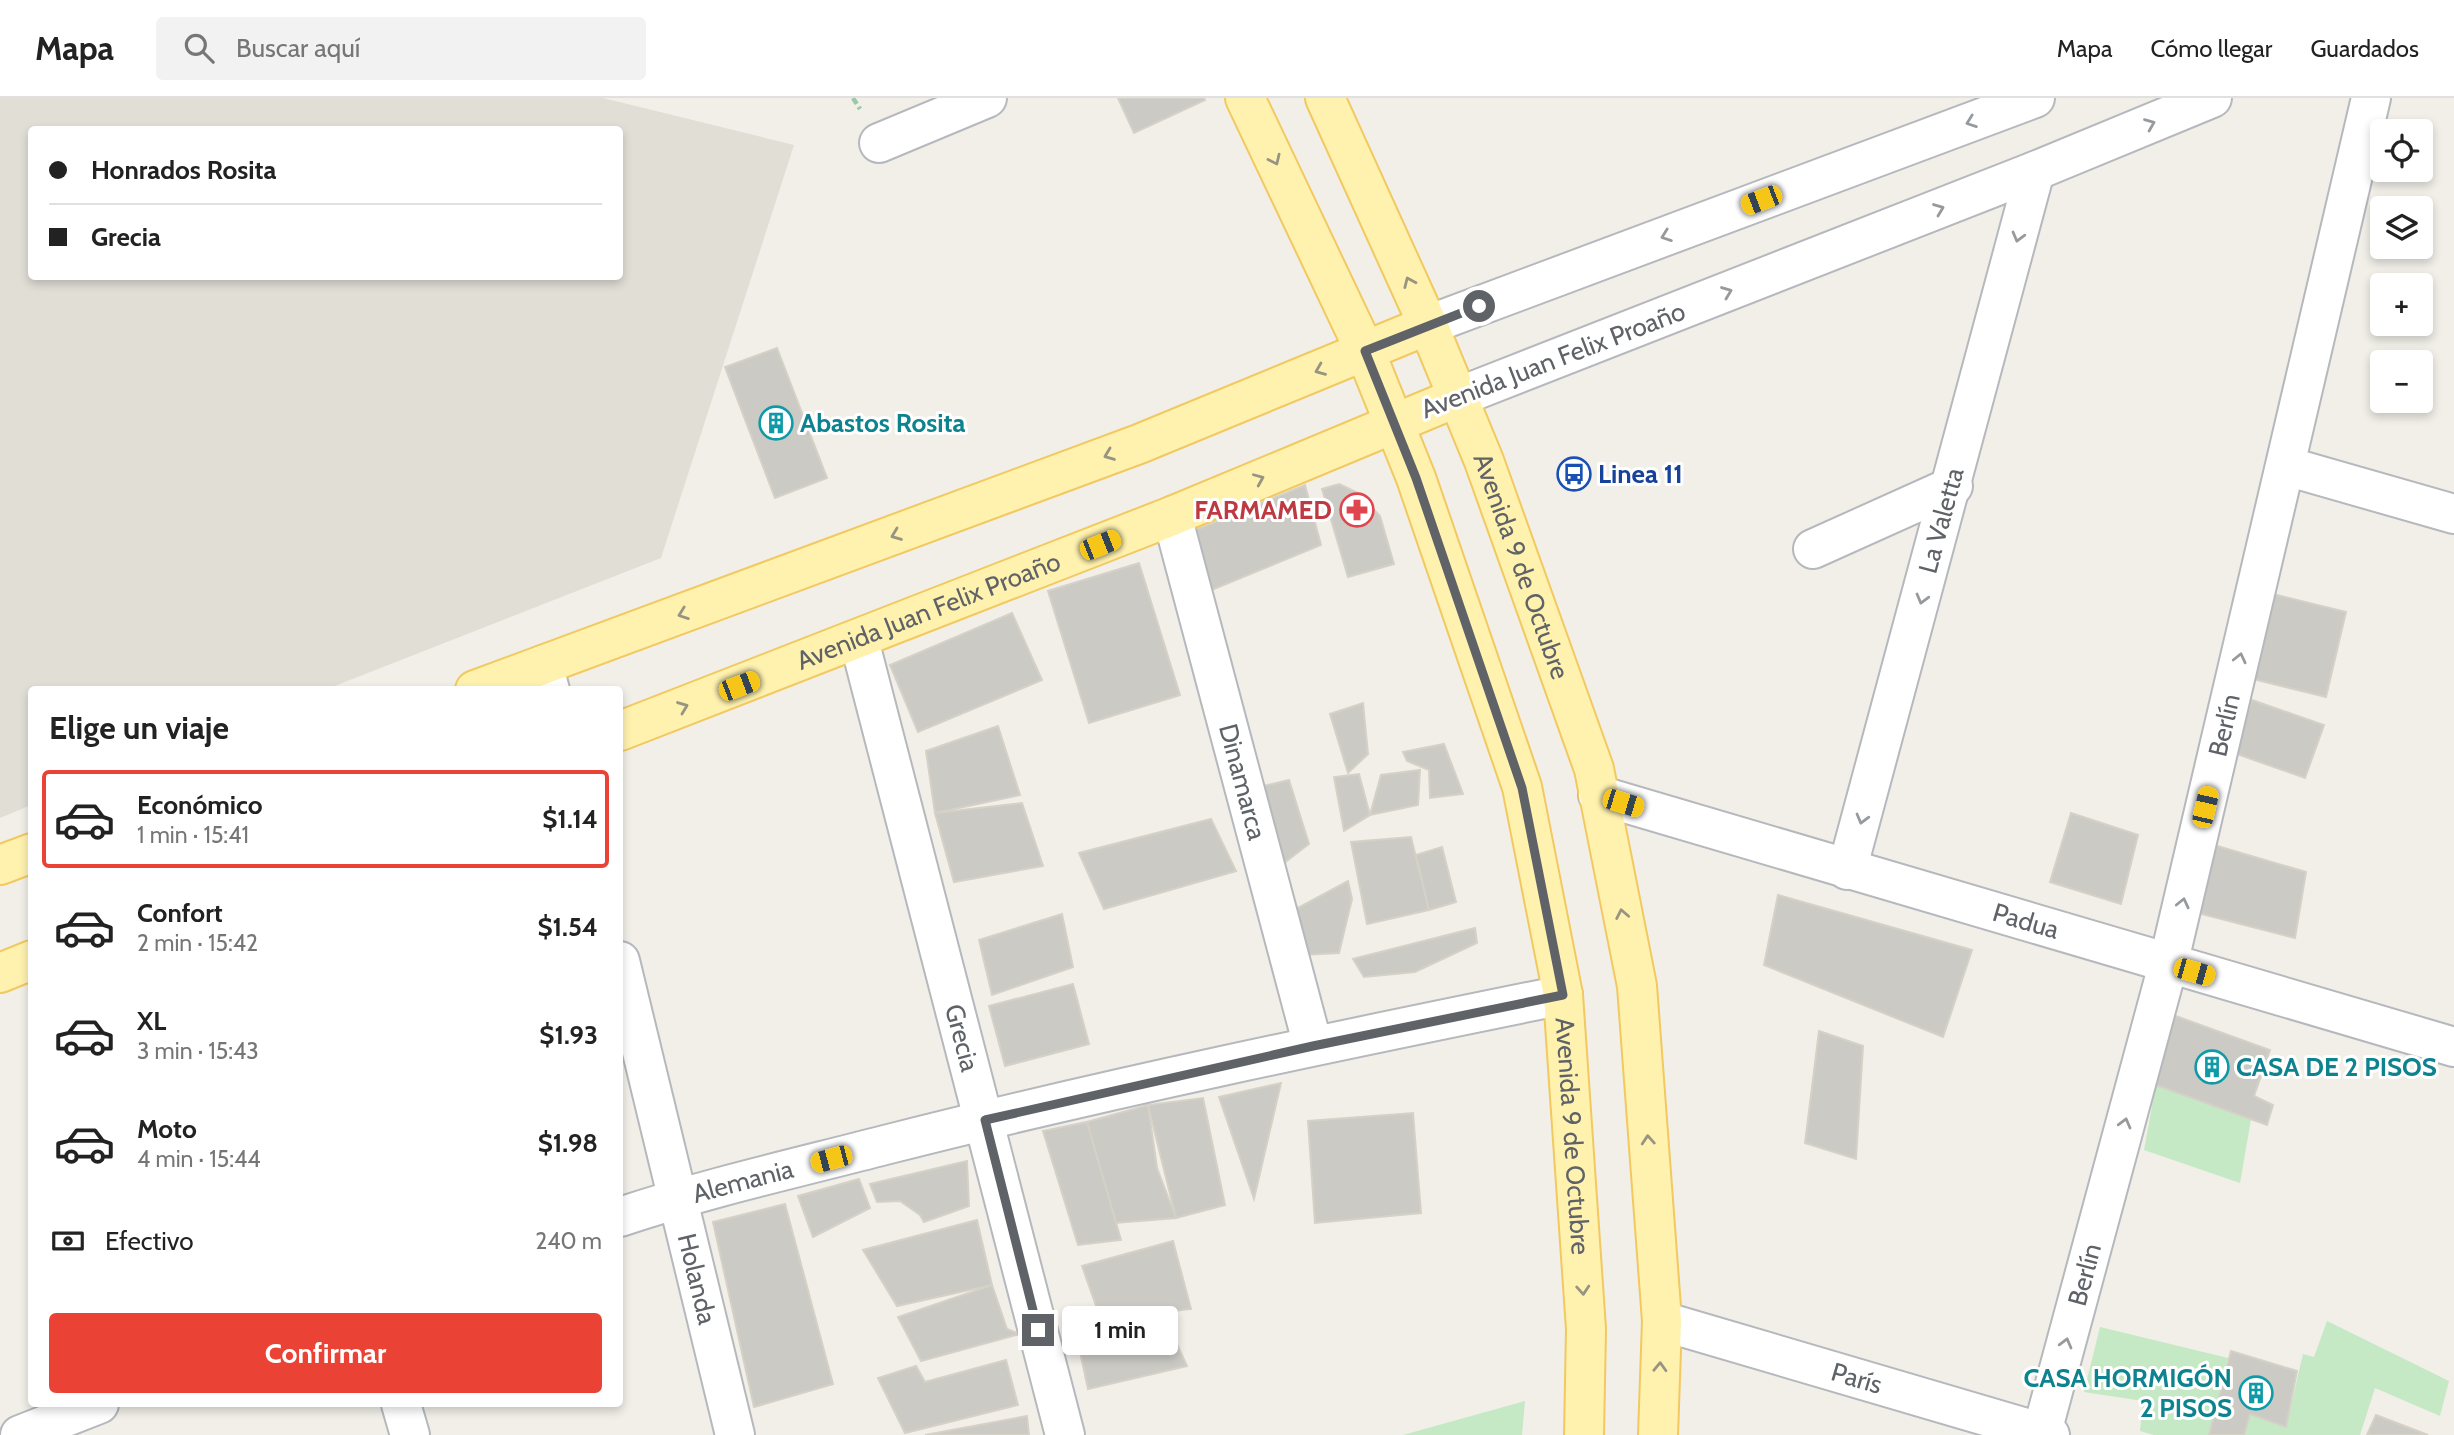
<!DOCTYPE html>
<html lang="es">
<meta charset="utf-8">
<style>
:root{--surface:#fff;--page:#f2f2f2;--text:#222;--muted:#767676;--line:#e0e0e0;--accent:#ea4335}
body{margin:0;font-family:Cabin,sans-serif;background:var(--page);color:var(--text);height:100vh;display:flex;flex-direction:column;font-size:26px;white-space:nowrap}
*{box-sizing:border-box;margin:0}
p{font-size:23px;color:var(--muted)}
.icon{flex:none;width:38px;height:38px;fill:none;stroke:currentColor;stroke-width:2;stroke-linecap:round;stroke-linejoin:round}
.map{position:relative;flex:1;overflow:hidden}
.side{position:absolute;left:28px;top:588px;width:595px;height:721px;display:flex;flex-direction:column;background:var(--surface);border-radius:7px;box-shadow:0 4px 10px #0003}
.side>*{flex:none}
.top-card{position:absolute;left:28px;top:28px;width:595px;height:154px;border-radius:7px;box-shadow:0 4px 10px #0003;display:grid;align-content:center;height:154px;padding:0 21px;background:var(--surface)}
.controls{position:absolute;left:2370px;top:21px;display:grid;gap:14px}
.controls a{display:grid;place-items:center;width:63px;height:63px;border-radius:7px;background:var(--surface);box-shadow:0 4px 10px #0003;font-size:35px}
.end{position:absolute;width:32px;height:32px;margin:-16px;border:9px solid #5f6368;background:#fff;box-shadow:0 0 0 4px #fff}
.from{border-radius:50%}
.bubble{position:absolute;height:49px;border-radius:7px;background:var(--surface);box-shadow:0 4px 10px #0003;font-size:23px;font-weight:700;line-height:49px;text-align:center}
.car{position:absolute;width:21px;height:42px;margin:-21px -10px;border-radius:9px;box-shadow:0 0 5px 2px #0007;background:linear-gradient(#f5c518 24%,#345 0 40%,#f5c518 0 76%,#345 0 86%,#f5c518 0)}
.top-card b{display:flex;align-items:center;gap:24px;height:66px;font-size:26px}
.top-card b+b{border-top:2px solid var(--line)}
.top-card i{width:18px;height:18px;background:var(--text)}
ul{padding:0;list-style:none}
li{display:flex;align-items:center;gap:21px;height:98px;margin:0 14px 10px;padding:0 7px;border:4px solid transparent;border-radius:7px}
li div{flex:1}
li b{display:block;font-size:26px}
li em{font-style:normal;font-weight:700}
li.active{border-color:var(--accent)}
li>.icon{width:63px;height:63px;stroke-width:1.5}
h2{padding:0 21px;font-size:32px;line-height:84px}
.pay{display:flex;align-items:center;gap:18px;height:77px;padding:0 21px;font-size:26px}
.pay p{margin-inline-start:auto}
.button{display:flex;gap:14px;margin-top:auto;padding:14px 21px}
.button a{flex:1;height:80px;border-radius:7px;background:var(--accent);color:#fff;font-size:28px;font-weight:700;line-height:80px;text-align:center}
header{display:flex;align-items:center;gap:42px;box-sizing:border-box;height:98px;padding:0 35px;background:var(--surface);border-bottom:2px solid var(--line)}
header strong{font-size:33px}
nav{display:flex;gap:38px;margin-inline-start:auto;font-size:24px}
.search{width:490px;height:63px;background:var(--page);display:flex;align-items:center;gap:18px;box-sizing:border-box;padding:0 24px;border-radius:7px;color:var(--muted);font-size:26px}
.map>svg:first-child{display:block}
.education{fill:#e1ded6;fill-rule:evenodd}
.green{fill:#c5e8c5}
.building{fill:#cccac5;stroke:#d6d1c6;stroke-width:2}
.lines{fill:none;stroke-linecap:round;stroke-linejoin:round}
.minor-casing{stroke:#b5b8bc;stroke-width:42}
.tertiary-casing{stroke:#b5b8bc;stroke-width:42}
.primary-casing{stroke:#f2c960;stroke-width:42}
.path{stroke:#9cc7a9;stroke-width:4.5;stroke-dasharray:7 3.5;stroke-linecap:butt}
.minor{stroke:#fff;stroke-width:38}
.tertiary{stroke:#fff;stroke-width:38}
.primary{stroke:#fff2af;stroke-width:38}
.oneway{stroke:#979a9d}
.oneway2{stroke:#979581}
.route{stroke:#5f6368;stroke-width:9}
.labels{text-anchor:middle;stroke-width:6;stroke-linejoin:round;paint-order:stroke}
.street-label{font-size:26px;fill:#5f6368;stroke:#fff}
.culture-label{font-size:26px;font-weight:bold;fill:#0d838f;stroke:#fff;text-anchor:start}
.transit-label{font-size:26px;font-weight:bold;fill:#164399;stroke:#fff;text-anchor:start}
.health-label{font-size:26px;font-weight:bold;fill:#be3a42;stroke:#fff;text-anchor:end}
</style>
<header>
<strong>Mapa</strong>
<div class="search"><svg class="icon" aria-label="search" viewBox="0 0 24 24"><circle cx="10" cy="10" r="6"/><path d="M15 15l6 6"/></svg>Buscar aquí</div>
<nav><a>Mapa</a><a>Cómo llegar</a><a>Guardados</a></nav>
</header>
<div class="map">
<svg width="2454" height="1337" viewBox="0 0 2454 1337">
<rect width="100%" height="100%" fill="#f1efe8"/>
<path class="education" d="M 0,0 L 603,0 L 794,47 L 661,460 L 327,591 L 32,592 L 31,707 L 0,720 ZM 32,32 L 620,32 L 620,178 L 32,178 Z"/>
<g class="green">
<polygon points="2156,987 2251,1021 2240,1085 2144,1052"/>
<polygon points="2327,1223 2449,1283 2440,1318 2375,1290 2360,1337 2244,1337 2250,1316 2286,1329 2303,1256 2314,1259"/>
<polygon points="2100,1229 2228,1260 2209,1337 2154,1337 2140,1333 2143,1303 2084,1294"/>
<polygon points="1525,1303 1522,1337 1403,1337"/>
</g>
<g class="building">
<polygon points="1118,0 1204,0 1205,2 1134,35"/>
<polygon points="777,250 827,380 775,400 725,269"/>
<polygon points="1339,386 1358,395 1380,418 1394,466 1348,479 1322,391"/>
<polygon points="1305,387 1321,447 1202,496 1188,435"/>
<polygon points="1139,465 1180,597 1089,625 1048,493"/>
<polygon points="2269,495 2346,514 2326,599 2249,580"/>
<polygon points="1012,515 1042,582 918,634 890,567"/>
<polygon points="2252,602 2324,627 2305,680 2234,655"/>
<polygon points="1363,605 1368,656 1348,675 1330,616"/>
<polygon points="998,628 1020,697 935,715 926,653"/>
<polygon points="1444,646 1463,696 1430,700 1429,672 1407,663 1403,654"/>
<polygon points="1420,672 1418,707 1370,717 1381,677"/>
<polygon points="1359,676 1370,717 1344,733 1334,679"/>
<polygon points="1289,682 1309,746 1275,772 1259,689"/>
<polygon points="1022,705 1043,768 954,784 935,715"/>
<polygon points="2071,715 2138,737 2121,806 2050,784"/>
<polygon points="1211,721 1236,773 1104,811 1079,755"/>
<polygon points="1411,739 1429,812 1367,826 1351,744"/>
<polygon points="2207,745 2306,774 2295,840 2194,814"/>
<polygon points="1442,749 1456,804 1429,812 1416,757"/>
<polygon points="1348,783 1352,801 1339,855 1302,857 1294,812"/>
<polygon points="1778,797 1972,852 1943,939 1764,867"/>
<polygon points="1062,816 1073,869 992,897 979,842"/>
<polygon points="1475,830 1477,845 1415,874 1364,879 1353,861"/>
<polygon points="1073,886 1089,946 1005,968 989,908"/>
<polygon points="2173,917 2270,952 2254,998 2273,1007 2267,1027 2156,987"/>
<polygon points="1819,933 1863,948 1856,1061 1805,1045"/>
<polygon points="1281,985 1254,1101 1219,999"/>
<polygon points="1203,1000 1225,1107 1176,1120 1148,1007"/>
<polygon points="1148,1007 1157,1070 1176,1120 1115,1125 1087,1024"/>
<polygon points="1413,1015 1421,1115 1315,1125 1308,1023"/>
<polygon points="1087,1024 1121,1142 1078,1147 1043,1033"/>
<polygon points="967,1063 969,1108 924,1124 920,1117 900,1103 877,1104 870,1086"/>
<polygon points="859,1081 870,1110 813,1139 798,1098"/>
<polygon points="785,1106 833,1286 754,1309 713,1124"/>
<polygon points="977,1122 992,1187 897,1208 863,1152"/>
<polygon points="1173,1143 1191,1211 1101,1222 1082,1168"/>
<polygon points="992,1187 1007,1231 1020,1236 921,1263 898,1219"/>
<polygon points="1149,1216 1149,1249 1176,1244 1187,1268 1088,1291 1074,1226"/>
<polygon points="2231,1253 2297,1273 2286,1329 2250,1316 2244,1337 2209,1337"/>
<polygon points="1006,1262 1018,1307 905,1335 878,1280 916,1268 925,1284"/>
<polygon points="2376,1317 2428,1337 2367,1337"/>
<polygon points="1027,1318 1029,1337 925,1337"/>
</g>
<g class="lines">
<defs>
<g id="minor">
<polyline points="879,45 987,0"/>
<polyline points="2286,368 2454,416"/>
<path id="s1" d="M 1172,418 L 1313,948"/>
<polyline points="1813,451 1953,388"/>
<path id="s2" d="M 859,542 L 1065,1337"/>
<polyline points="543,567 550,592"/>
<path id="s3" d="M 1598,697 L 2454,949"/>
<path id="s4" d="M 1847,772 L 2035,73"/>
<path id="s5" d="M 620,863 L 735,1337"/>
<path id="s6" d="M 620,1119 C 707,1090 796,1070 885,1047 C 1109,990 1336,943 1563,897"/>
<path id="s7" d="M 1662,1223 L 2050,1337"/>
<polyline points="401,1306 410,1337"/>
<path id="s8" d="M 2042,1334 L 2168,867 L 2371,0"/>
<polyline points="20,1337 99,1306"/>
</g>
<g id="tertiary">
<polyline points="1428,227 2035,0"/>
<polyline points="1458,299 2035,73 2212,0"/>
</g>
<g id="primary">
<path id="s9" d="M 1245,0 L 1365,253 L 1416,380 L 1522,689 L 1563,897 L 1586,1231 L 1584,1337"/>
<path id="s10" d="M 1325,0 L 1428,227 L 1484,363 L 1594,671 L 1637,888 L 1662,1223 L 1658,1337"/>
<polyline points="475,592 1139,346 1428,227"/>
<path id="s11" d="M 620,633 L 1172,418 L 1458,299"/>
<polyline points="0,767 32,755"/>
<polyline points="0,875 32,862"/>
</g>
</defs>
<use href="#minor" class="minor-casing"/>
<use href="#tertiary" class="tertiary-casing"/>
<use href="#primary" class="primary-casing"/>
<polyline class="path" points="853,0 860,11"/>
<use href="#minor" class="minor"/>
<use href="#tertiary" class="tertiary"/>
<use href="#primary" class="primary"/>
</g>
<defs><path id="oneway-chevron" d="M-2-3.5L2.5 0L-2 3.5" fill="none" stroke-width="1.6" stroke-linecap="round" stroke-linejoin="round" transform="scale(1.75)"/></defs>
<g class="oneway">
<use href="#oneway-chevron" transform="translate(1971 24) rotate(160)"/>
<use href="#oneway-chevron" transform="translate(2150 26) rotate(-22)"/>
<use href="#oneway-chevron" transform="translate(1939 111) rotate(-21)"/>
<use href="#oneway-chevron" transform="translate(1666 138) rotate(160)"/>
<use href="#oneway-chevron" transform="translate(2018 139) rotate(105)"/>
<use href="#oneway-chevron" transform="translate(1727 194) rotate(-21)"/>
<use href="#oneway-chevron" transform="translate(1922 501) rotate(105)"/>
<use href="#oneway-chevron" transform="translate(2240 560) rotate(-77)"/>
<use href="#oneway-chevron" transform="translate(1862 721) rotate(105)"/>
<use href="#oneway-chevron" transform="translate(2183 805) rotate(-77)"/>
<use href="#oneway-chevron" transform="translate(2125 1025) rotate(-75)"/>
<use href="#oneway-chevron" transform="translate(2066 1245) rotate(-75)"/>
</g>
<g class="oneway2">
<use href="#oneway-chevron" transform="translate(1275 62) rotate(65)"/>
<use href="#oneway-chevron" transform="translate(1409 184) rotate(-114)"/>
<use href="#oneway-chevron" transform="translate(1320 272) rotate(158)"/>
<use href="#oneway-chevron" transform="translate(1109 357) rotate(159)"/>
<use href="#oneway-chevron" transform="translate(1259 381) rotate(-23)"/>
<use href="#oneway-chevron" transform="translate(896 437) rotate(159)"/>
<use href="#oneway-chevron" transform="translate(683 516) rotate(160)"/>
<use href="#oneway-chevron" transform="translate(683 609) rotate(-21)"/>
<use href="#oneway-chevron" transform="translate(1622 816) rotate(-101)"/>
<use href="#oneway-chevron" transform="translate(1648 1042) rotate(-94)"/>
<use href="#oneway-chevron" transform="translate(1583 1192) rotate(86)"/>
<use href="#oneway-chevron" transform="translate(1660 1269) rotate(-88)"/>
</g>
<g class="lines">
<polyline class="route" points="1038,1232 985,1022 1313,948 1563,897 1522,690 1416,380 1365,253 1479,208"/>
</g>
<defs>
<symbol id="building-ring" viewBox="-11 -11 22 22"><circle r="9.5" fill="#fff" stroke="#0f9aa8" stroke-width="1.5"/><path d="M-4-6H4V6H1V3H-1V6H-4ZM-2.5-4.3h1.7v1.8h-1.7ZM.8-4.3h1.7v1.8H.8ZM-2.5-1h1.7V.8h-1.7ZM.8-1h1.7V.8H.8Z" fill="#0f9aa8"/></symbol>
<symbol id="bus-ring" viewBox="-11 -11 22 22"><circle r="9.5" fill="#fff" stroke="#1a4fb4" stroke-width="1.5"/><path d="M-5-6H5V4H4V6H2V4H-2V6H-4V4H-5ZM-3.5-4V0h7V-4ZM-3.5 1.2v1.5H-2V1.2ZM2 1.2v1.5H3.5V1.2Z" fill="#1a4fb4"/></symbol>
<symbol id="pharmacy-ring" viewBox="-11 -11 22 22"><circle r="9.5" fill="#fff" stroke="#e0444e" stroke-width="1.5"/><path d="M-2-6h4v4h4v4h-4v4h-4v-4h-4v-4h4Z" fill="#e0444e"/></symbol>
</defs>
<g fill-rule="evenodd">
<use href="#building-ring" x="757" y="306" width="38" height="38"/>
<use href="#bus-ring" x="1555" y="357" width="38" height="38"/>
<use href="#pharmacy-ring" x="1338" y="393" width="38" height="38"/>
<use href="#building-ring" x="2193" y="950" width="38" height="38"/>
<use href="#building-ring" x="2237" y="1276" width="38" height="38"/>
</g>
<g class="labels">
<g class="street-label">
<text transform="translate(1553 262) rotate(-21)" y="9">Avenida Juan Felix Proaño</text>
<text dy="9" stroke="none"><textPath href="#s4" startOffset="362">La Valetta</textPath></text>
<text dy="9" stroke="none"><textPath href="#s10" startOffset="508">Avenida 9 de Octubre</textPath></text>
<text dy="9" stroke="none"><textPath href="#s11" startOffset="331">Avenida Juan Felix Proaño</textPath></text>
<text dy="9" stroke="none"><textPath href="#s8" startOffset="730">Berlín</textPath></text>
<text dy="9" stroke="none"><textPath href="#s1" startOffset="275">Dinamarca</textPath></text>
<text dy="9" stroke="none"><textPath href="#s3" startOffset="446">Padua</textPath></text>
<text dy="9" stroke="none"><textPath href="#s2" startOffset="411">Grecia</textPath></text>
<text dy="9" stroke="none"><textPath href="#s9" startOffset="1097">Avenida 9 de Octubre</textPath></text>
<text dy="9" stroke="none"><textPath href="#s6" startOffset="128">Alemania</textPath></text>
<text dy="9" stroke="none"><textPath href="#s8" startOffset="163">Berlín</textPath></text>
<text dy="9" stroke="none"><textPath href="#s5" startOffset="327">Holanda</textPath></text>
<text dy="9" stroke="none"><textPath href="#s7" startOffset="203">París</textPath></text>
</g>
<g class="culture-label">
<text x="800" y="334">Abastos Rosita</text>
<text x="2236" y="978">CASA DE 2 PISOS</text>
<text x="2232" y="1289" text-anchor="end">CASA HORMIGÓN<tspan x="2232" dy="30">2 PISOS</tspan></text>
</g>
<g class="transit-label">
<text x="1598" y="385">Linea 11</text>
</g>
<g class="health-label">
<text x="1332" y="421">FARMAMED</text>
</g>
</g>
</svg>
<div class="controls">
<a><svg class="icon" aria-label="locate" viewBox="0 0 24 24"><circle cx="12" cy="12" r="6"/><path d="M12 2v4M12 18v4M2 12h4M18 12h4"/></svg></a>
<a><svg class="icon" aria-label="layers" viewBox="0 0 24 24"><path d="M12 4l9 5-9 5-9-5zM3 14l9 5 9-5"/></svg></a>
<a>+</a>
<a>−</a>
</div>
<i class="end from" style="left:1479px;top:208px"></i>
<i class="end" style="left:1038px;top:1232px"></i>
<div class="bubble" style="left:1062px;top:1208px;width:116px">1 min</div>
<i class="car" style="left:1761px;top:102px;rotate:249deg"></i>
<i class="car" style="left:1100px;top:447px;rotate:68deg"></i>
<i class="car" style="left:739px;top:588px;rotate:69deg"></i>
<i class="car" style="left:1623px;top:705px;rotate:107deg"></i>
<i class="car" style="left:2205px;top:709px;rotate:13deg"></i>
<i class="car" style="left:2194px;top:874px;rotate:106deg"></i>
<i class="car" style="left:831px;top:1061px;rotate:255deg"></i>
<div class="top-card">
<b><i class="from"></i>Honrados Rosita</b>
<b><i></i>Grecia</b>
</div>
<section class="side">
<h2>Elige un viaje</h2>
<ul>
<li class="active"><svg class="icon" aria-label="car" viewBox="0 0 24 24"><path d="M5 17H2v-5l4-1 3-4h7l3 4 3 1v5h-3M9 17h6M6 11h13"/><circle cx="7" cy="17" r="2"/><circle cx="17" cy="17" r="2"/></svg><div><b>Económico</b><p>1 min · 15:41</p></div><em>$1.14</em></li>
<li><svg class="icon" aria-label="car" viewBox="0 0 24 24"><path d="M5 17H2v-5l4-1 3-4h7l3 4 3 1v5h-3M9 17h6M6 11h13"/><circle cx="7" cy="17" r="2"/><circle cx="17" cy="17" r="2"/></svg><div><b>Confort</b><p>2 min · 15:42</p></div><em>$1.54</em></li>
<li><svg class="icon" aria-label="car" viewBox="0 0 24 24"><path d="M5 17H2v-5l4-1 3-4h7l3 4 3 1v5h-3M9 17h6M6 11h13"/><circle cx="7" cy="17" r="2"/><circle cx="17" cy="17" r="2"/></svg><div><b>XL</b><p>3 min · 15:43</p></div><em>$1.93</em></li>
<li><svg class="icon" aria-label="car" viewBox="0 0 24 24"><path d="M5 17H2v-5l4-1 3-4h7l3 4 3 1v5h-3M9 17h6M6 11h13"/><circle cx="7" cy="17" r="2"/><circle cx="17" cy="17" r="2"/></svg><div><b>Moto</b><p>4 min · 15:44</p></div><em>$1.98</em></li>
</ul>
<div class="pay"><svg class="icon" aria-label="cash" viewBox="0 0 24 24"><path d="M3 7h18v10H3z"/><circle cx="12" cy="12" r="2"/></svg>Efectivo<p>240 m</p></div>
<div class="button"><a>Confirmar</a></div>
</section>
</div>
